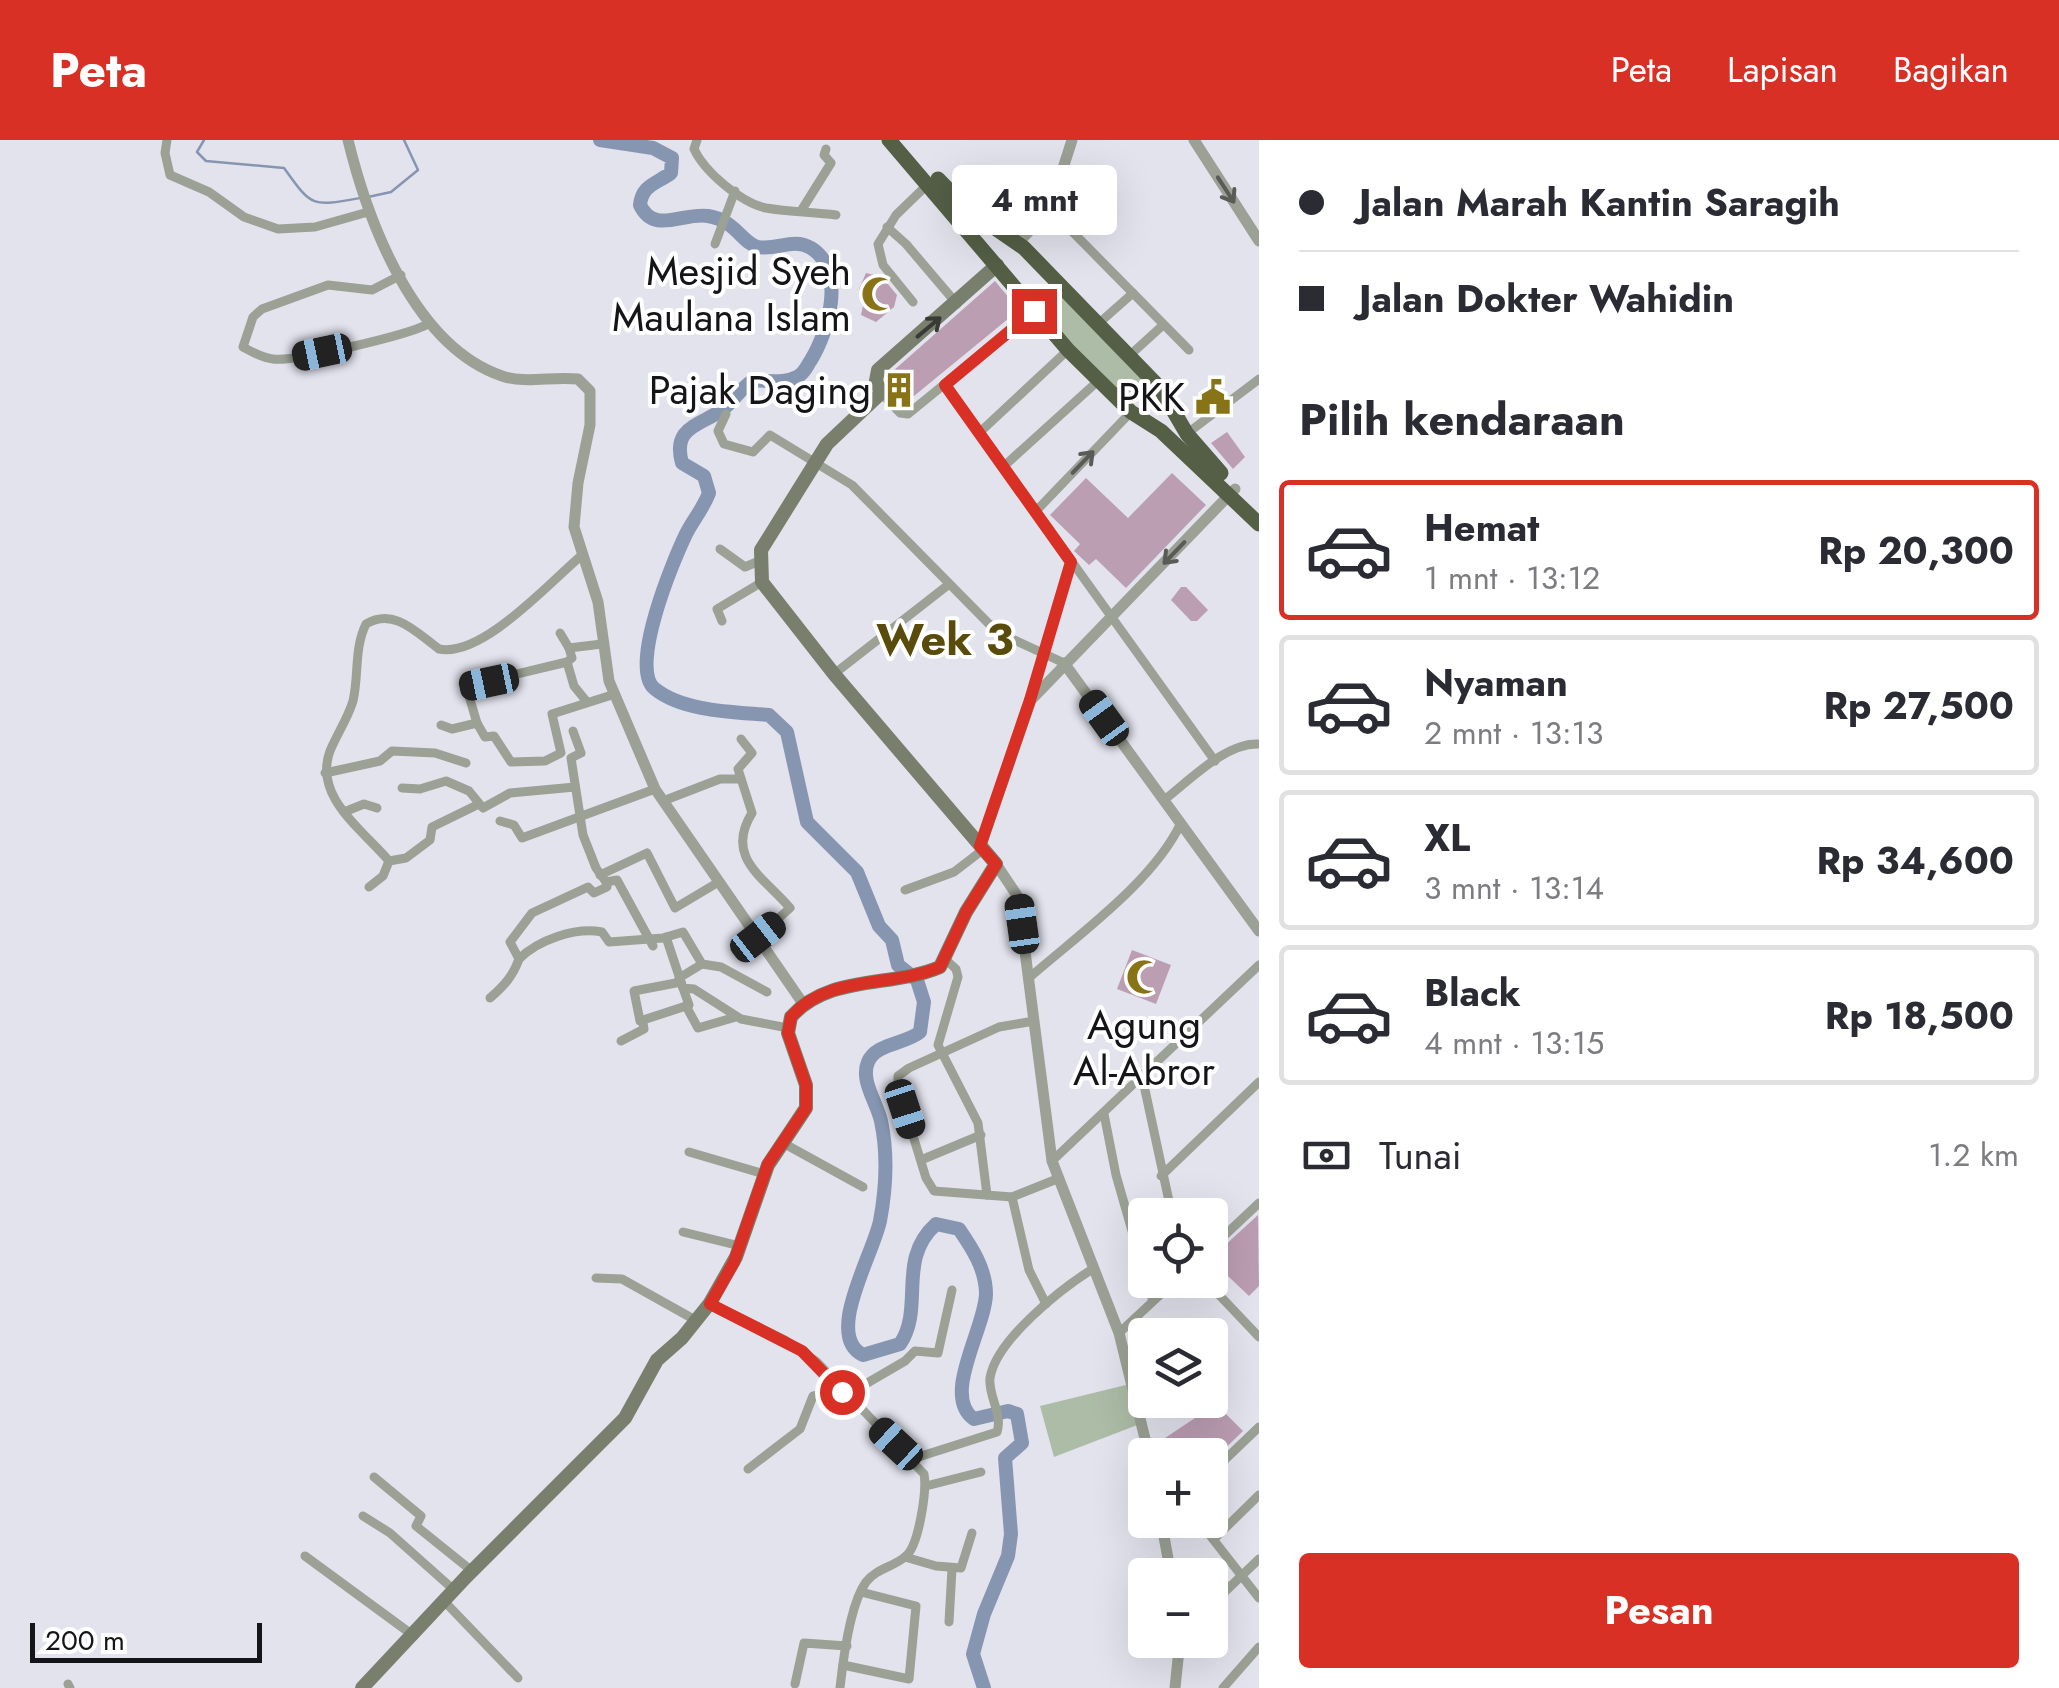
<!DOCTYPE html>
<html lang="id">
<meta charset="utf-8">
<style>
:root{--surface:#fff;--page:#f2f2f3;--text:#2b2b33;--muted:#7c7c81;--line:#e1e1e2;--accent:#d93025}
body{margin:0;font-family:Jost,sans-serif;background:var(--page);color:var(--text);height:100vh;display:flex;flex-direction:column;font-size:38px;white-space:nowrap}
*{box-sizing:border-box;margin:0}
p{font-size:32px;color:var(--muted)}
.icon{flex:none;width:55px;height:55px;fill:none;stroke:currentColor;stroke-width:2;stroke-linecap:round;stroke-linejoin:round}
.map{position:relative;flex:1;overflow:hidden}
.side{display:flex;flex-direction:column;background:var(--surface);width:800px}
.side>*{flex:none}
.hud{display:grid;align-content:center;height:220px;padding:0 40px;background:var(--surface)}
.fabs{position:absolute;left:1128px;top:1058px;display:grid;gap:20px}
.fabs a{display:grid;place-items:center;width:100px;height:100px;border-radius:10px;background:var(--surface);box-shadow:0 10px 40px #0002;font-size:50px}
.scale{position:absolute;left:30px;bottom:25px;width:232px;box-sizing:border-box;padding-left:10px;border:5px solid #151519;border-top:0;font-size:28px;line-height:35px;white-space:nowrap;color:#151519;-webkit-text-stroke:8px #fff;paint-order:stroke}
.end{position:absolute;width:45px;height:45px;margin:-22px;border:12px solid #d93025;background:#fff;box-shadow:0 0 0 5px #fff}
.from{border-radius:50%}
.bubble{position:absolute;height:70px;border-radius:10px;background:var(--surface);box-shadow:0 10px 40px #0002;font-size:32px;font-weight:700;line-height:70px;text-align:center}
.car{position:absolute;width:30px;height:60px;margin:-30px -15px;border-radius:12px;box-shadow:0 0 8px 2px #0007;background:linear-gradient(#222 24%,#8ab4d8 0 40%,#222 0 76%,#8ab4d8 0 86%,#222 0)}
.hud b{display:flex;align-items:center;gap:35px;height:95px;font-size:38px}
.hud b+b{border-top:2px solid var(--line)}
.hud i{width:25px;height:25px;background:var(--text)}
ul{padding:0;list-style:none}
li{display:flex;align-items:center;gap:30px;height:140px;margin:0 20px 15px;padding:0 20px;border:5px solid var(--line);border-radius:10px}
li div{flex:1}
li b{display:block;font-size:38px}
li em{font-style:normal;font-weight:700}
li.on{border-color:var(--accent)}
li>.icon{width:90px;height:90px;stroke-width:1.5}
h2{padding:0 40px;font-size:45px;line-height:120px}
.pay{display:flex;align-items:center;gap:25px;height:110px;padding:0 40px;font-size:38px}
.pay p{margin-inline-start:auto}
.action{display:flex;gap:20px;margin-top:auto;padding:20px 40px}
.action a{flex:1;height:115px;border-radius:10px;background:var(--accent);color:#fff;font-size:40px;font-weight:700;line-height:115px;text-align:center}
header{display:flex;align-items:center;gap:60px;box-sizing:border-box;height:140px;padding:0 50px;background:var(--accent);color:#fff}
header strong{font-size:48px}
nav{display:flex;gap:55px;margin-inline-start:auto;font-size:35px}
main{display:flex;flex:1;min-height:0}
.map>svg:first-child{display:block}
.green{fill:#adbca6}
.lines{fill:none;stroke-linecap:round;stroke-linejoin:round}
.stream{stroke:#8696b1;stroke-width:2.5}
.river{stroke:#8696b1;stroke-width:14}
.building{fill:#bc9eb2}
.minor{stroke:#9ba194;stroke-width:9}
.tertiary{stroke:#9ba194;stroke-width:11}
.secondary{stroke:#78806d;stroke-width:14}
.trunk{stroke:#545f46;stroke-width:15}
.oneway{stroke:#585b56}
.oneway2{stroke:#383a36}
.route{stroke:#d93025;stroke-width:12}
.labels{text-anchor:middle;stroke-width:8;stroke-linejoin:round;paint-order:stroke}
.poi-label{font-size:40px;fill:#151519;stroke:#fff;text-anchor:end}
.quarter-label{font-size:45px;font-weight:bold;fill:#594b0b;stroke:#fff}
</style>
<header>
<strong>Peta</strong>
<nav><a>Peta</a><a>Lapisan</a><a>Bagikan</a></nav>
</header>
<main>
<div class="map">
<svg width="1259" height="1548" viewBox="0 0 1259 1548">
<rect width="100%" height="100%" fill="#e3e3ee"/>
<g class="green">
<polygon points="1062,154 1145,240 1139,256 1128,262 1039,174"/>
<polygon points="1130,1244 1140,1284 1054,1317 1040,1266"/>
</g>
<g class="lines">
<g class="stream">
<path d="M 204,0 L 197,12 L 206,21 L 284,28 C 312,67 311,67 360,58"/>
<polyline points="368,57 391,52 418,30 404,0"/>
</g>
<path class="river" d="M 600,0 L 653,8 L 672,18 L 671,33 C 656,44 642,45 640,65 C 654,95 683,72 708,76 C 735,80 743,104 758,107 C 777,111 792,97 811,108 C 847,131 828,192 811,220 C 806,227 805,233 797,237 C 782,245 767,239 752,241 C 740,249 733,262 722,270 C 699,286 672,287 682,323 L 704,336 L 709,353 C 703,369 693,380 686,394 C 673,421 628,529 655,549 C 684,572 735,572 769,575 L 787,592 L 807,682 L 857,732 L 879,786 L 892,800 L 898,825 L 917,840 L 924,862 L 920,892 C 906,904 876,903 868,922 C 860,941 877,962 881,981 C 888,1014 886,1049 880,1081 C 873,1115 824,1196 863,1215 L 900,1204 C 925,1167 896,1120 936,1084 L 959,1089 C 972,1108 986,1129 986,1154 C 985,1189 941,1256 974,1279 L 1008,1271 L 1017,1274 L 1022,1303 L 1005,1318 L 1011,1394 L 1008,1416 L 984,1474 L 973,1514 L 984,1548"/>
</g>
<g class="building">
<polygon points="866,133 882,137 897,155 894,167 876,182 861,175 864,161 859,149"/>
<polygon points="995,141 1019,170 903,265 888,242 896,235 893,231"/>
<polygon points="1227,292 1245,317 1233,329 1211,303"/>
<polygon points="1172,333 1206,365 1126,448 1096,419 1089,425 1074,411 1080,404 1050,375 1086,338 1128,378"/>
<polygon points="1181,447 1186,447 1208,470 1197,481 1191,481 1171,460"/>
<polygon points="1132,810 1171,825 1156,864 1117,849"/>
<polygon points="1258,1075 1259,1146 1249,1156 1210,1119"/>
<polygon points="1216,1264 1243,1291 1210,1323 1210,1315 1170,1315 1159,1302"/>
</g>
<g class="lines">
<g class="minor">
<polyline points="167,0 165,13 170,35 209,52 244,77 278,89 315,87 368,72"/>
<path d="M 697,0 L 694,9 C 704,31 741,63 766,68 C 789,72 812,72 836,75"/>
<polyline points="1050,69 1189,210"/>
<polyline points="801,71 831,23 824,15 826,9"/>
<polyline points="887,87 906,104 957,164"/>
<polyline points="715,104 735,51"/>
<path d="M 401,135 L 372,150 L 328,145 L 262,169 L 253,177 L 243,207 C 252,212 262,218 273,219 C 295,222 408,195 428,184"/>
<polyline points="913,162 883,125 878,104 896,75 929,43"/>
<polyline points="1098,184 1133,153"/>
<polyline points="1129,216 1162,186"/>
<polyline points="945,245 1215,621"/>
<polyline points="881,253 900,273 908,274 1034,171"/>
<polyline points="726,274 718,291 724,304 753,312 770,295 852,345 997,492 1064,523"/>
<polyline points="979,293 1068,210"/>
<polyline points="1185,295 1259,239"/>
<polyline points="1003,327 1098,241"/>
<polyline points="1036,371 1131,272"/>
<polyline points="720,409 745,427 759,421"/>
<polyline points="722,481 717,469 762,442"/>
<polyline points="560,493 569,508"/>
<polyline points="567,522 574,546 587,562"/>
<polyline points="834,534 948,445"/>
<polyline points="1031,558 1071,422"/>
<polyline points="477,583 466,546 567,522 572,518 569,508 602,504"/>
<polyline points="441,585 452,589 477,583 485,597 494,596 511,622 545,621 561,613 552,574 615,554"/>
<polyline points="573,591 581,613 571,618 583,695 596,728 606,742 617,740 653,806"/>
<path d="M 741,599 L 752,613 L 738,629 L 752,673 C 724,718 765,738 790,768 L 758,797"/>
<polyline points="325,633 380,621 392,611 435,613 466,623"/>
<polyline points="402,648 420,649 446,641 469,651 483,668 510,653 575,647"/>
<path d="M 1164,660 C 1189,641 1226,602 1259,604"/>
<polyline points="663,661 720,639 741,639"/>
<polyline points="344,672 364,664 377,668"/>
<polyline points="500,681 514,685 522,698 655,649"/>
<polyline points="389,721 406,718 430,700 432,687 477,665"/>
<polyline points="600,735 647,713 675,768 717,743"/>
<path d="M 369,747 L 383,736 L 389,721 C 363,690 313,657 330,611 C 337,594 348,578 353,561 C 359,535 354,508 366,484 C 394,467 417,493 439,509 C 482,518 550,442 582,415"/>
<polyline points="905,750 954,732 980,712 981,705"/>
<polyline points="666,797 683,848 694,849 741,879 788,888"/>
<path d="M 519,819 C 538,800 575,787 602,792 L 609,802 L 663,798 L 683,792 L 702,824 L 721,827 L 767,852"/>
<polyline points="946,820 956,829 958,837 938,905 978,983 987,1055"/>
<polyline points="679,838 702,824"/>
<path d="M 1029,838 C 1078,795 1153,742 1181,683"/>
<polyline points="681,842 634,851 640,881 689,865 683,848"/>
<path d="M 490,858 C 504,846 513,836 519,819 L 510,802 L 532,773 L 588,747 L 594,753 L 607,747 L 606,742"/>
<polyline points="686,866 698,888 736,877"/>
<polyline points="1034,881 999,887 909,928 898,936 898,947 926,1038 934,1051 1012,1057 1057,1039"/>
<polyline points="621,901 644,889 643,883"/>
<polyline points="1142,936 1172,1075"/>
<polyline points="1104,974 1116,1035 1145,1136"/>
<polyline points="783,1003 863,1047"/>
<polyline points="689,1012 764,1034"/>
<polyline points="921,1020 981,995"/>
<polyline points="1052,1021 1259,825"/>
<polyline points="1161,1036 1259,942"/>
<polyline points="1012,1057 1029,1130 1046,1164"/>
<polyline points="683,1092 740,1106"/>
<polyline points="1210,1109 1259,1063"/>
<polyline points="596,1138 622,1139 697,1181"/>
<polyline points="1146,1140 1153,1161"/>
<polyline points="1205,1140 1259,1197"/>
<path d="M 710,1163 L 785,1200 L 817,1222 L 924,1334 C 927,1350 919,1405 906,1416 C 894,1427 877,1428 866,1442 C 850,1464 843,1520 840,1548"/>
<polyline points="1119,1193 1176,1140"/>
<polyline points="845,1256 905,1221 915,1211 938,1213 952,1150"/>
<path d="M 912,1319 L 997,1292 C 1003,1274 988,1256 990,1238 C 996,1200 1061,1149 1091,1130"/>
<polyline points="748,1329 800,1289 813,1256 842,1252"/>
<polyline points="1210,1334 1259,1287"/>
<polyline points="374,1337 421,1376 416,1386 472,1431"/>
<polyline points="926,1346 981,1332"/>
<polyline points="363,1376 390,1393 454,1450"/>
<polyline points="1198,1380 1259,1458"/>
<polyline points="1214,1399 1259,1355"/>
<polyline points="305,1416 414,1496"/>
<polyline points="905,1417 936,1426 961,1428 972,1393"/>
<polyline points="444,1461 518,1538"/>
<polyline points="1210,1466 1259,1419"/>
<polyline points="949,1482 952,1429"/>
<polyline points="843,1525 909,1539 916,1466 861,1452"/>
<polyline points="68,1544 70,1548"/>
<polyline points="795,1544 804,1503 847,1506"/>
<polyline points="1223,1548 1259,1507"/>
</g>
<g class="tertiary">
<path d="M 348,0 C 368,82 414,206 502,236 C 525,244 553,236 578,239 L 590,251 L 590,285 L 578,343 L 574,387 L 598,462 L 609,541 L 655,649 L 804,865"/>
<polyline points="1194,0 1259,101"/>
<polyline points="1018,103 1050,69 1072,0"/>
<polyline points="1064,523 1259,791"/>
<polyline points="981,705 1031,560 1235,349"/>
<polyline points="996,724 1018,757 1052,1021 1119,1193 1149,1315"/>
<polyline points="1161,1380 1171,1435"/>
<polyline points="1175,1548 1180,1500"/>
</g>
<path class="secondary" d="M 362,1548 L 466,1437 L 625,1278 L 657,1220 L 682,1198 L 710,1163 L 736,1117 L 768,1025 L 806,968 L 806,945 L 788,893 L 791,877 C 829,834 891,848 940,827 L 966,772 L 996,724 L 834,534 L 762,442 L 761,410 L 827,304 L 881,253 L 876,241 L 878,230 L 997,125"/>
<g class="trunk">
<polyline points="889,0 1068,210 1131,272 1161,291 1259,384"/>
<polyline points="938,39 966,68 1024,108 1160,248 1187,294 1221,333"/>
</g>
</g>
<defs><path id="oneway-shaft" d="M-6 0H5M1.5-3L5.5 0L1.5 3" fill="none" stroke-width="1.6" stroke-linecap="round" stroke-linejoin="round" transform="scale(2.5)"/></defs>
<g class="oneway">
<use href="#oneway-shaft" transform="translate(1226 50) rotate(57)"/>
<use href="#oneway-shaft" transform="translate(1083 322) rotate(-46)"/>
<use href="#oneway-shaft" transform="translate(1174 413) rotate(134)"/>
</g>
<use class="oneway2" href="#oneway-shaft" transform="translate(929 187) rotate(-40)"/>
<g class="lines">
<path class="route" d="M 842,1252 L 802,1211 L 710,1164 L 734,1122 L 768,1024 L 806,968 L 806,945 L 788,893 L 791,877 C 828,834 891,848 940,827 L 966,772 L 996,724 L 980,706 L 1030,560 L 1071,422 L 945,245 L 1034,171"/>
</g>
<defs>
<symbol id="mosque-bare" viewBox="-9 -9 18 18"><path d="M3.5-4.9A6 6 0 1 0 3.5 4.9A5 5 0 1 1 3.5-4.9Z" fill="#887417" stroke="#fff" stroke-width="2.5" paint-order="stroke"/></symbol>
<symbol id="building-bare" viewBox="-9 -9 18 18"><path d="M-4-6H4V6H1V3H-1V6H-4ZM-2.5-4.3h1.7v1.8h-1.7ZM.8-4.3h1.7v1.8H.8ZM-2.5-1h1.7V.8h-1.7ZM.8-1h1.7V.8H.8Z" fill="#887417" stroke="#fff" stroke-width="2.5" paint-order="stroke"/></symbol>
<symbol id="civic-bare" viewBox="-9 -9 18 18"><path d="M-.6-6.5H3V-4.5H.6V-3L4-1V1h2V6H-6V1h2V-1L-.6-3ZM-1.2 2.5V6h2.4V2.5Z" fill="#887417" stroke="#fff" stroke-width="2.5" paint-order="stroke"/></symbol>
</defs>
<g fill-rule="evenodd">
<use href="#mosque-bare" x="854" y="129" width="50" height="50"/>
<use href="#building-bare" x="874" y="225" width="50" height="50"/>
<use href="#civic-bare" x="1188" y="232" width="50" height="50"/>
<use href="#mosque-bare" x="1119" y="812" width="50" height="50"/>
</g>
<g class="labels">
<g class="poi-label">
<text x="851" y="145">Mesjid Syeh<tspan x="851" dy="46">Maulana Islam</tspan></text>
<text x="871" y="264">Pajak Daging</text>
<text x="1185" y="271">PKK</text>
<text x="1144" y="899" text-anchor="middle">Agung<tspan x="1144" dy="46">Al-Abror</tspan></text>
</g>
<g class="quarter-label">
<text x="945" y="515">Wek 3</text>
</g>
</g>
</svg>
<div class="fabs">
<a><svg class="icon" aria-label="locate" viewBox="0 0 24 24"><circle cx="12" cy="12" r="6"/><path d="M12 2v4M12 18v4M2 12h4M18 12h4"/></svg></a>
<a><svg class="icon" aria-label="layers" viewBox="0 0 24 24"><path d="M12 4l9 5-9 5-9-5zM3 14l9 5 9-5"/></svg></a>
<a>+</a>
<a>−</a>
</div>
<div class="scale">200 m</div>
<i class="end from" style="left:842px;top:1252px"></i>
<i class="end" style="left:1034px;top:171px"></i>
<div class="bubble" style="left:952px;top:25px;width:165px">4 mnt</div>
<i class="car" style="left:322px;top:212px;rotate:258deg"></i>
<i class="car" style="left:489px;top:542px;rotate:258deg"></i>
<i class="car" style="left:1104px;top:578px;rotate:324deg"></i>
<i class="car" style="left:1022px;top:784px;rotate:352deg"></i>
<i class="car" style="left:758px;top:797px;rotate:52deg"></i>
<i class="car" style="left:905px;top:969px;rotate:162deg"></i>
<i class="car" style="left:896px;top:1304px;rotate:313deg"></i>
</div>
<section class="side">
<div class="hud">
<b><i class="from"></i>Jalan Marah Kantin Saragih</b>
<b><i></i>Jalan Dokter Wahidin</b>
</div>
<h2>Pilih kendaraan</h2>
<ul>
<li class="on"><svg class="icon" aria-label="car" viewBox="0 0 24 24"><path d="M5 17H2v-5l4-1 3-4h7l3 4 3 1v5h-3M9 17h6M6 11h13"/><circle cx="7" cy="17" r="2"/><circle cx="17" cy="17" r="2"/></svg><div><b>Hemat</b><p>1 mnt · 13:12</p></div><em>Rp 20,300</em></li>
<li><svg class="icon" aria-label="car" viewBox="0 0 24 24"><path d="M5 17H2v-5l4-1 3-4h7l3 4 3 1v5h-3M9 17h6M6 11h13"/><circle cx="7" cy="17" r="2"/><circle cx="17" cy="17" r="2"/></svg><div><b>Nyaman</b><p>2 mnt · 13:13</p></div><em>Rp 27,500</em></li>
<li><svg class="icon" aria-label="car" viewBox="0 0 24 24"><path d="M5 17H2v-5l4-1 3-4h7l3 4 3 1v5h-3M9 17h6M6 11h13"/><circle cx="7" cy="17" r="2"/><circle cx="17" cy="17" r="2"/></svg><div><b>XL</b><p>3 mnt · 13:14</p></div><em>Rp 34,600</em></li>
<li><svg class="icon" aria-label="car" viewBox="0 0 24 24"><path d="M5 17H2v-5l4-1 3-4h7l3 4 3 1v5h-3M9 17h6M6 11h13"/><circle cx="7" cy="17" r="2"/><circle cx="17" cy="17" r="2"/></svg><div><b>Black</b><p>4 mnt · 13:15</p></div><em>Rp 18,500</em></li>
</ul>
<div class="pay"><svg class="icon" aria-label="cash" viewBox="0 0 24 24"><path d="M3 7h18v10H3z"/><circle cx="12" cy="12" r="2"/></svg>Tunai<p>1.2 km</p></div>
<div class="action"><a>Pesan</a></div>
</section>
</main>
